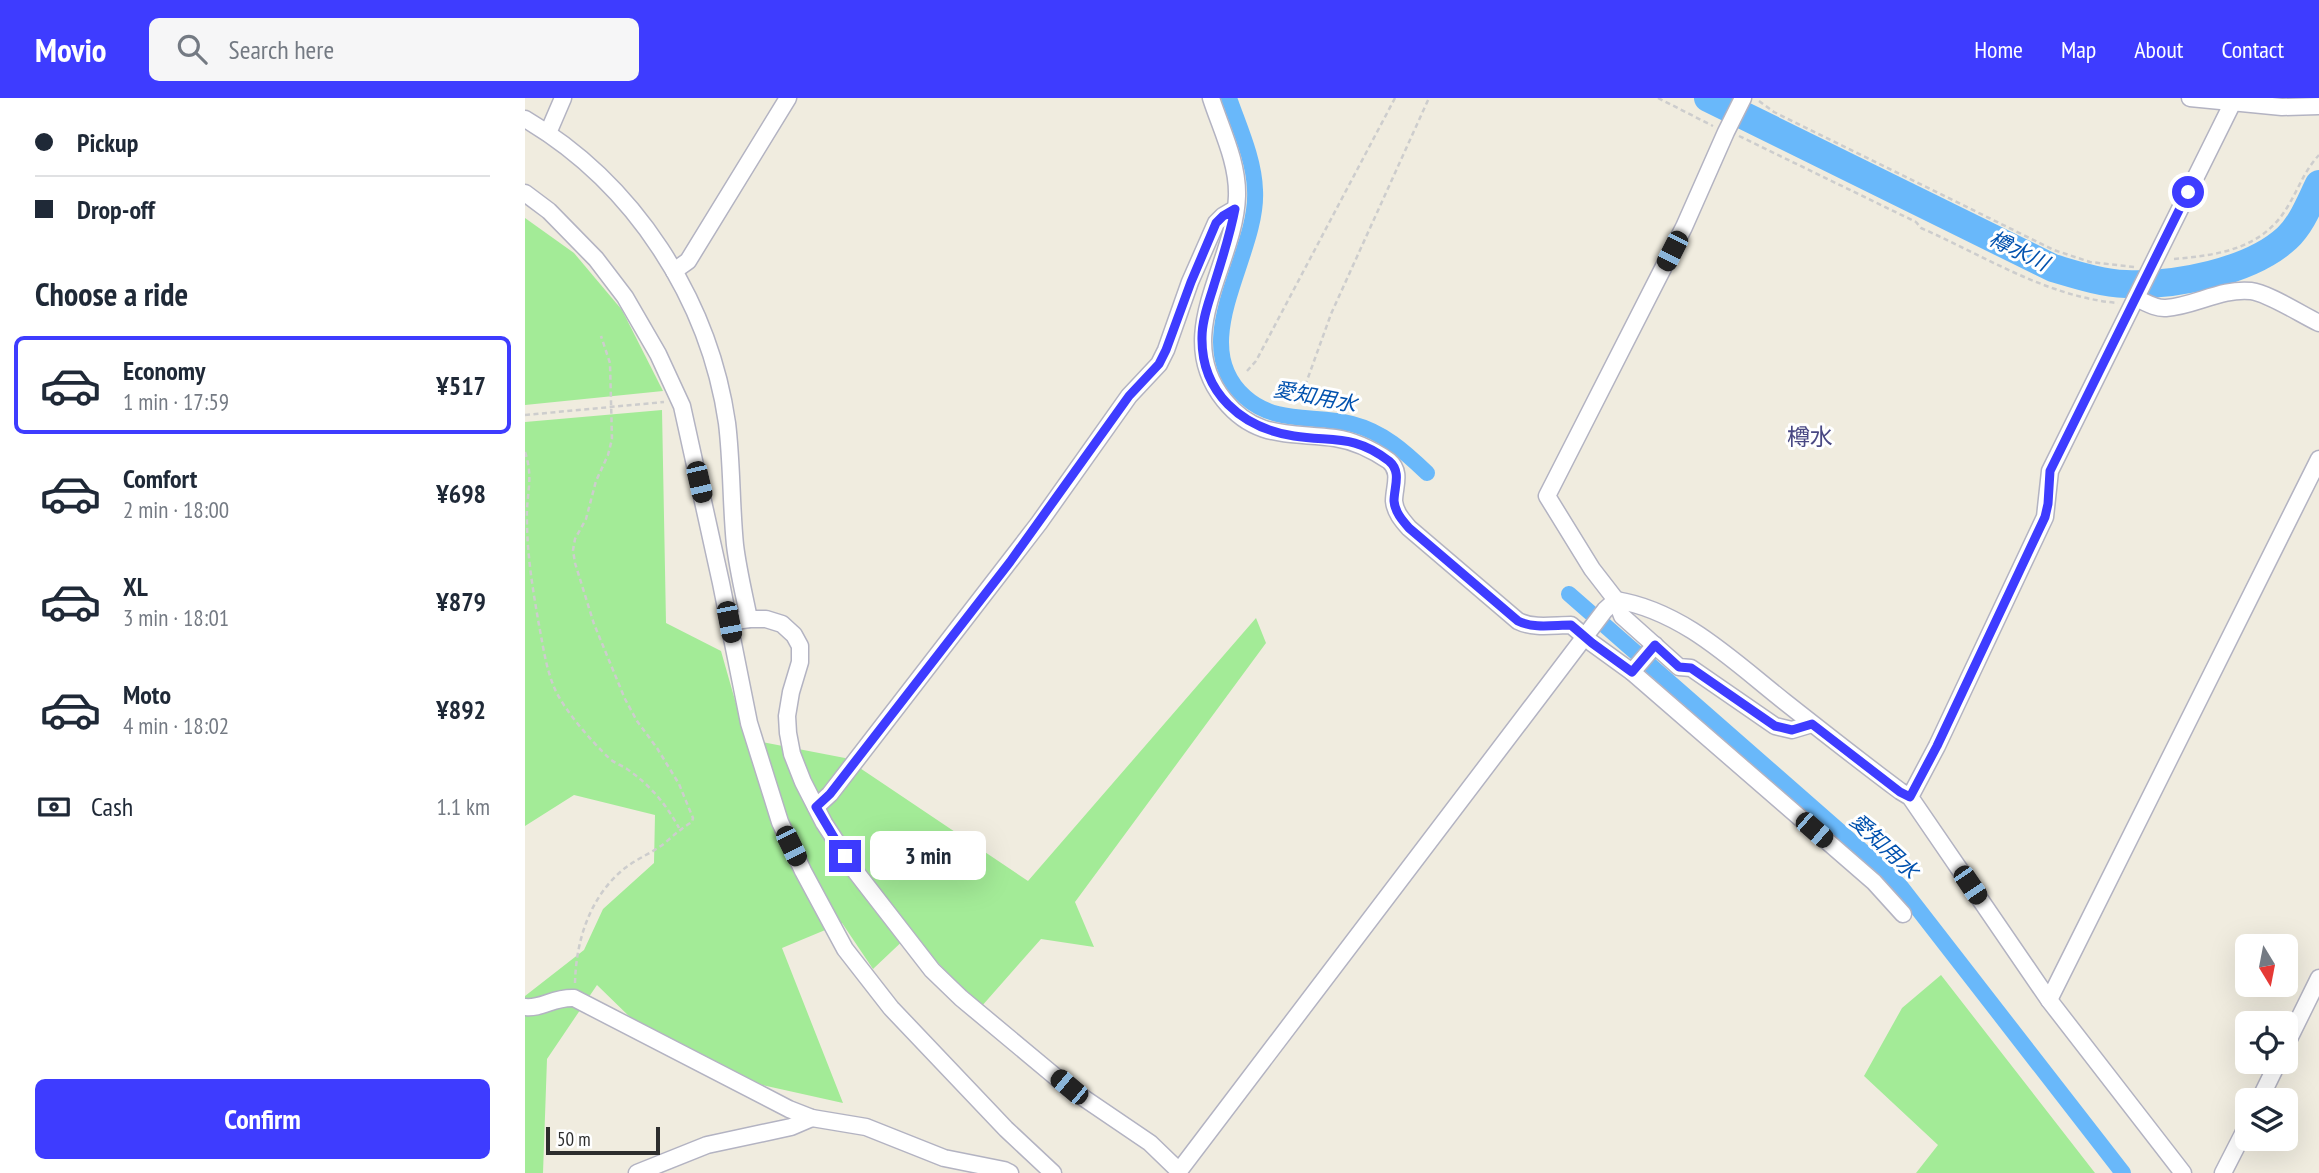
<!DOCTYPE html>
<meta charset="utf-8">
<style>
:root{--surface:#fff;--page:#f6f6f7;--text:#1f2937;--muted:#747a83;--line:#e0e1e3;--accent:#3e3cff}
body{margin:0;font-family:"PT Sans Narrow","Noto Sans JP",sans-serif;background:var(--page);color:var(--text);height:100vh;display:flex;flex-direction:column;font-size:26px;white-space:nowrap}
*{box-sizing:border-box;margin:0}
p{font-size:23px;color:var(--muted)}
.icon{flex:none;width:38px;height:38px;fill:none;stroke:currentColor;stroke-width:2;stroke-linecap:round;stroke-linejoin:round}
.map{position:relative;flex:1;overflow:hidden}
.side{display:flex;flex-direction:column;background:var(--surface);width:525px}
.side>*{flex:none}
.banner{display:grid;align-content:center;height:154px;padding:0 35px;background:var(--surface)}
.needle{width:46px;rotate:170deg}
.controls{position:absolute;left:1710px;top:836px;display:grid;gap:14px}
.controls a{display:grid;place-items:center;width:63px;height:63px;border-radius:10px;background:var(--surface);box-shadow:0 7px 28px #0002;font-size:35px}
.scale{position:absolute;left:21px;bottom:18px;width:114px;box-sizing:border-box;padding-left:7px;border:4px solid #2d2d2d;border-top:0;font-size:19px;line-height:24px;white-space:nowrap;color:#2d2d2d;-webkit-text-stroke:5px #fff;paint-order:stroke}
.end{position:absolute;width:32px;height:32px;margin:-16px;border:9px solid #3e3cff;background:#fff;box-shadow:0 0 0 4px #fff}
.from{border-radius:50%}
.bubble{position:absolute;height:49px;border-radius:10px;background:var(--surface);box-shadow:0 7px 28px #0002;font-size:23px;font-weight:700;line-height:49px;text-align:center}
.car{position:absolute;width:21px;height:42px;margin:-21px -10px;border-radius:9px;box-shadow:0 0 5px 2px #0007;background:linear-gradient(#222 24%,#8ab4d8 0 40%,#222 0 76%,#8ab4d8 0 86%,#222 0)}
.banner b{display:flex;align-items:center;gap:24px;height:66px;font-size:26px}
.banner b+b{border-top:2px solid var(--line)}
.banner i{width:18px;height:18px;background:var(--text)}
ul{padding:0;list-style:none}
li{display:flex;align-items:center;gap:21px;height:98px;margin:0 14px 10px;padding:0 21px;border:4px solid transparent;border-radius:10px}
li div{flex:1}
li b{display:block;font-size:26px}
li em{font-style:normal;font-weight:700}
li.on{border-color:var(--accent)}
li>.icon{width:63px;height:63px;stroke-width:1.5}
h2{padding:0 35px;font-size:32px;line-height:84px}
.pay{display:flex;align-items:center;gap:18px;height:77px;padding:0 35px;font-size:26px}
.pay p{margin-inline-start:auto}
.cta{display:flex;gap:14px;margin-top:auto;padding:14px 35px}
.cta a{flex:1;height:80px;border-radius:10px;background:var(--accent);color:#fff;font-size:28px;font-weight:700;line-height:80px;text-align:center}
header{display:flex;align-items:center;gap:42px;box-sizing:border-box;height:98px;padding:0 35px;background:var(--accent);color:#fff}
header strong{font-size:33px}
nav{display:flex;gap:38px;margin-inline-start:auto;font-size:24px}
.search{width:490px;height:63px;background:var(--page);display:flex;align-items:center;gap:18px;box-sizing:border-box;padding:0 24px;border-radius:10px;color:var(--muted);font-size:26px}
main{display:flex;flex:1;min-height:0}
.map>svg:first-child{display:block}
.green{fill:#a3eb97}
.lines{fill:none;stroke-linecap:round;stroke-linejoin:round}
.canal{stroke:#69b8fa;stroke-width:16}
.river{stroke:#69b8fa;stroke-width:28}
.minor-casing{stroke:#b3b3c2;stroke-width:19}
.path{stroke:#cdcdcd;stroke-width:2.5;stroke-dasharray:5 3.5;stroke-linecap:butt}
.minor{stroke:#fff;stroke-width:16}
.route{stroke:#3e3cff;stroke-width:9}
.labels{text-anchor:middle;stroke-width:6;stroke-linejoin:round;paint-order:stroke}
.water-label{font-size:21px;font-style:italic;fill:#0151ae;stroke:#fff}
.quarter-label{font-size:23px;fill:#494883;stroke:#fff}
</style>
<header>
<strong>Movio</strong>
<div class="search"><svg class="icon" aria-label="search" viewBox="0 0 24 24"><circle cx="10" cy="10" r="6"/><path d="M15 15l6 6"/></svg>Search here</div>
<nav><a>Home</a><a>Map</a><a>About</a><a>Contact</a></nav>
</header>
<main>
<section class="side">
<div class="banner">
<b><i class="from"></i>Pickup</b>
<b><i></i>Drop-off</b>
</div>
<h2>Choose a ride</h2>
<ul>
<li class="on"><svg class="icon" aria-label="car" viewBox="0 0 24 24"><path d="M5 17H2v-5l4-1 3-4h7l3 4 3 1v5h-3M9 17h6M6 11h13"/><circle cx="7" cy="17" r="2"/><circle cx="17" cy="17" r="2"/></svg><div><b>Economy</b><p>1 min · 17:59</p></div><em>¥517</em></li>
<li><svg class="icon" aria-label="car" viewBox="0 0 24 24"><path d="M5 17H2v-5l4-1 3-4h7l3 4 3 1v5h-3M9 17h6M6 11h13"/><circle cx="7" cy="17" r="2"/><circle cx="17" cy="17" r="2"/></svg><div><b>Comfort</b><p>2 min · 18:00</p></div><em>¥698</em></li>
<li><svg class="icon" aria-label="car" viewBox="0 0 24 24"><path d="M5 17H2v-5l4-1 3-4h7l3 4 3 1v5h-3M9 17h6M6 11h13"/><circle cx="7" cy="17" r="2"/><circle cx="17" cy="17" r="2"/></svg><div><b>XL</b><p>3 min · 18:01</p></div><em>¥879</em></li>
<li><svg class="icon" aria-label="car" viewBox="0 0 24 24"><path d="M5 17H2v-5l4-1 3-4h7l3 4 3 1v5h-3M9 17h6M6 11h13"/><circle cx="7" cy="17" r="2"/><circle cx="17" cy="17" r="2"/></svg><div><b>Moto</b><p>4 min · 18:02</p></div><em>¥892</em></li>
</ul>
<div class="pay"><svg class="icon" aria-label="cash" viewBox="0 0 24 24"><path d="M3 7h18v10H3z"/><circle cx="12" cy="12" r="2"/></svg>Cash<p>1.1 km</p></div>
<div class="cta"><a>Confirm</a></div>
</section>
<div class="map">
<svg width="1794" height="1075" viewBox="0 0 1794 1075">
<rect width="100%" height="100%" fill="#f0ecdf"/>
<g class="green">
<polygon points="0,120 49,155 97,212 138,293 0,307"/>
<polygon points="137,312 141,525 196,553 221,641 320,660 503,783 731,520 741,545 550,804 569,849 516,841 456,909 385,836 348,871 317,825 257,850 318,1005 224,984 109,923 72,887 22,961 18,1075 0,1075 0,898 59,852 78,811 129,765 130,717 49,697 0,728 0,324"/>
<polygon points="1416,877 1570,1075 1391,1075 1413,1047 1339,978 1377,910"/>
</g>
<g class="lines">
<g class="canal">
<path d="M 704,0 C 714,29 729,61 730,92 C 734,157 659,245 720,299 C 751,327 790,316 827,326 C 858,334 879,353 902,375"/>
<polyline points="1044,496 1360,773 1376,789 1598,1075"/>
</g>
<path class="river" d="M 1183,0 L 1528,170 C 1552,177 1576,185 1601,186 C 1650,188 1725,174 1762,140 C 1777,126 1785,104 1794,86"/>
<defs>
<g id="minor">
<path d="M 686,0 C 696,31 713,64 712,98 C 710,167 646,236 699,302 C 731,342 766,334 810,340 C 830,343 848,352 864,363 C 877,374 869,389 869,403 C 870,414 877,422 884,430 L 993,523 C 1009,531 1029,527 1046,527 L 1067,545 L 1107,574 L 1349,784 L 1378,816"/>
<polyline points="1665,0 1757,9 1794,8"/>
<path d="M 0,21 C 109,85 184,201 202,325 C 207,366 206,407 210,447 C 213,472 219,496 224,521"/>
<polyline points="23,35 38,0"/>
<polyline points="0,95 24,113 71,161 100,199 133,256 157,308 196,485 224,625 255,724 278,773 320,851 366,910 481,1031 528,1075"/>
<polyline points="149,173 163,163 263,0"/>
<path d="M 1611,200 C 1620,204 1631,211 1641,210 C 1670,208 1696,190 1726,193 C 1743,195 1777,217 1794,225"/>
<path d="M 1091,502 C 1158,513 1208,563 1260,604 C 1298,634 1336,664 1375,693 L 1385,699 L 1524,902 L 1658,1075"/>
<polyline points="1091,502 1097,518 1154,569 1166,570 1250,628 1267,632 1287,626"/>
<polyline points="204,524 224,521 241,521 257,526 269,537 275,548 275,564 266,594 262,618 263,635 267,656 278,684 299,725 331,774 407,872 436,900 544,990 625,1045 654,1073 1080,512 1091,502 1067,471 1022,398 1159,129 1201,34 1218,0"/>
<polyline points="1107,574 1130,547"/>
<polyline points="1385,699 1412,648 1520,419 1525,373 1710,0"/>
<polyline points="291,709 305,696 514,425 604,298 634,266 641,252 665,184 691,125 698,118 710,111"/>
<polyline points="1524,902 1794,361"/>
<path d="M 0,909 C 17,911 28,899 49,900 L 264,1011 L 287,1020 L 341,1029 L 419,1060 L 479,1072 L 485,1075"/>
<polyline points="1760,949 1794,880"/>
<polyline points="1734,1003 1753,964"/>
<polyline points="112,1075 182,1047 266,1029 287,1020"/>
<polyline points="1698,1075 1722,1028"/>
</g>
</defs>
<use href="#minor" class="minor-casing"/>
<g class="path">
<polyline points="1133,0 1188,28"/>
<polyline points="1234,3 1249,14 1529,152 1565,164 1609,169"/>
<path d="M 1214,38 L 1391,124 L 1396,130 C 1460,158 1522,199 1593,205"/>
<path d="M 1649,161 C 1694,157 1738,151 1763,108 C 1774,90 1779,73 1794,57"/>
<polyline points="722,273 731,263 870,0"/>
<polyline points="776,304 780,288 806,216 904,0"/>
<polyline points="0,317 139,304"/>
<path d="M 0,354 C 9,381 1,395 2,422 C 2,457 8,493 14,527 C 18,548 21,570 29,589 C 38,611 67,644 84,660 C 89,665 96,667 102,671 C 125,687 141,706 154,730"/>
<path d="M 50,885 C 51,842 65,798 100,770 C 113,760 129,754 141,744 C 150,736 157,730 167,724 L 168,720 L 154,686 L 132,650 L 112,623 L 100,601 L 69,526 L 50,465 L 48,452 L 50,441 L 61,421 L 71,383 L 83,357 L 87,341 L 85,265 L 76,238"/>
</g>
<use href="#minor" class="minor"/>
</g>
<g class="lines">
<path class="route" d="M 320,758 L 291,709 L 305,696 L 485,464 L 604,298 L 634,266 L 641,252 L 666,184 L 691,125 L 698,118 L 710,111 C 705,137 697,162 689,187 C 684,204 677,221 677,239 C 676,295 717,330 769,338 C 808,344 829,336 864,363 C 877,374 869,389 869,403 C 870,414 877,422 884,430 L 993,523 C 1009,531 1029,527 1046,527 L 1067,545 L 1107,574 L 1130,547 L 1154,569 L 1166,570 L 1250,628 L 1267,632 L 1287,626 L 1375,694 L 1385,699 L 1412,648 L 1520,419 L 1523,406 L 1525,373 L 1663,94"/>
</g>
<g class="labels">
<g class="water-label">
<text transform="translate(1494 153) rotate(26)" y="7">樽水川</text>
<text transform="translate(790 299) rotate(11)" y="7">愛知用水</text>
<text transform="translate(1359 748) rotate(43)" y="7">愛知用水</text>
</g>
<g class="quarter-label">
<text x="1285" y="347">樽水</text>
</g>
</g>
</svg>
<div class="controls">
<a><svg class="needle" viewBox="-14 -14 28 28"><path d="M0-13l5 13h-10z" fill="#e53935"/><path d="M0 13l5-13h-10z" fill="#747a83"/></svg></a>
<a><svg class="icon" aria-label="locate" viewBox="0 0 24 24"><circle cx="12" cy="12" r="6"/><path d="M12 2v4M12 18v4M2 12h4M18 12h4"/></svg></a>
<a><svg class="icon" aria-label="layers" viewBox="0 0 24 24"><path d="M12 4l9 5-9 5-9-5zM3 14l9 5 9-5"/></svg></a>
</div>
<div class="scale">50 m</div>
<i class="end from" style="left:1663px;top:94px"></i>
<i class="end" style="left:320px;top:758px"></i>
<div class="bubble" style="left:345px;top:733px;width:116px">3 min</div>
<i class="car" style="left:1147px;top:153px;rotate:207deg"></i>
<i class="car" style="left:174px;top:384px;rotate:167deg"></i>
<i class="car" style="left:204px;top:524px;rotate:169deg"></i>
<i class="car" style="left:1289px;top:732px;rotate:131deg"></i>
<i class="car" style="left:266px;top:748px;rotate:154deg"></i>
<i class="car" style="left:1445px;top:787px;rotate:146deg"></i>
<i class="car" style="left:544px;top:989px;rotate:310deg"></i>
</div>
</main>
